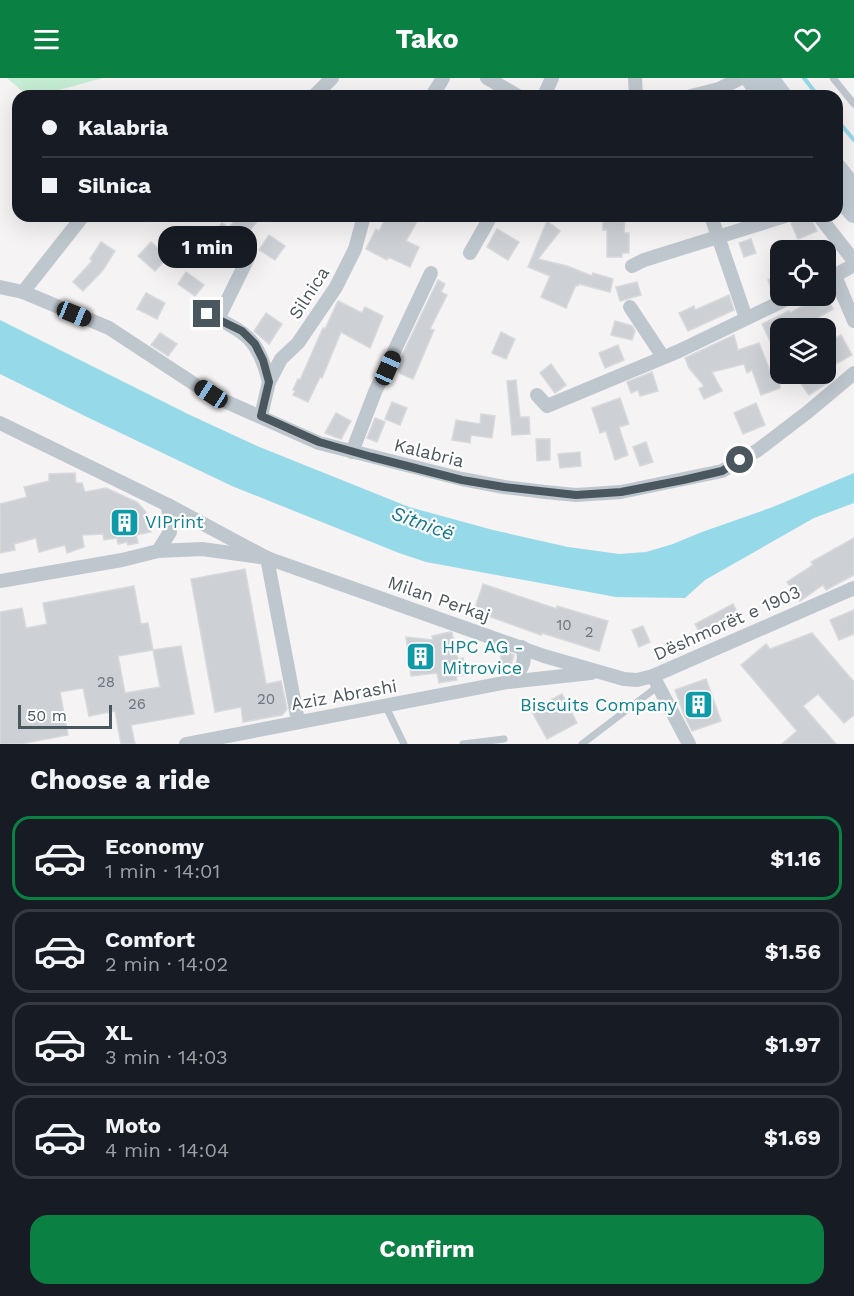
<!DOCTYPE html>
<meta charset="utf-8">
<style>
:root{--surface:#171b24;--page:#242831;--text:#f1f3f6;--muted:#9ea1a6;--line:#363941;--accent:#0b8043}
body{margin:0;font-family:"Work Sans",sans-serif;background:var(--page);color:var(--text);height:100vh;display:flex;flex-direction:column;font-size:22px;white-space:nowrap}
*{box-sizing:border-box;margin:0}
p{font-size:20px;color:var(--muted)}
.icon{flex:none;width:33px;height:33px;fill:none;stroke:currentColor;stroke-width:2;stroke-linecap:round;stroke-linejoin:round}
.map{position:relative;height:666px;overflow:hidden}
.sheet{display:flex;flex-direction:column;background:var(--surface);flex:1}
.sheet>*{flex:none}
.top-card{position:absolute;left:12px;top:12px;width:831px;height:132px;border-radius:18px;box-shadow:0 6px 24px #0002;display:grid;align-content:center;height:132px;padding:0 30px;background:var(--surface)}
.tools{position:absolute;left:770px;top:162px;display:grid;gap:12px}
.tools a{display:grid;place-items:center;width:66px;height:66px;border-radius:12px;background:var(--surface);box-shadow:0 6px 24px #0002;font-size:30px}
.scale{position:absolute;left:18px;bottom:15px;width:94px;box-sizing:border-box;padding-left:6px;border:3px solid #4b575f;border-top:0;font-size:16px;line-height:21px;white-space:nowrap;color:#4b575f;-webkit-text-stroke:4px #fff;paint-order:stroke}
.end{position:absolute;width:27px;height:27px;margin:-14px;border:8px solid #4b575f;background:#fff;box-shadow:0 0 0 3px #fff}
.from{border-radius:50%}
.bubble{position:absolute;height:42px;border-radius:18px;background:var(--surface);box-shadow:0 6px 24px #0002;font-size:20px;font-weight:700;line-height:42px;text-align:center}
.car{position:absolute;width:18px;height:36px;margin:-18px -9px;border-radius:8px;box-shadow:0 0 4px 2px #0007;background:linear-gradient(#222 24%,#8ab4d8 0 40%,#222 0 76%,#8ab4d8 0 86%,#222 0)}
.top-card b{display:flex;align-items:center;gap:21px;height:57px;font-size:22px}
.top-card b+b{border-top:2px solid var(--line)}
.top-card i{width:15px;height:15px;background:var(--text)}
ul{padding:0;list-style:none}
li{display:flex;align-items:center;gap:18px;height:84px;margin:0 12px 9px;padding:0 18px;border:3px solid var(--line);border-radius:18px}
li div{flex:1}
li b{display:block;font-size:22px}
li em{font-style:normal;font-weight:700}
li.active{border-color:var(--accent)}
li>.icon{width:54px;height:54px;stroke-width:1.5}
h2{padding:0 30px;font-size:27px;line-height:72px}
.action{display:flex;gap:12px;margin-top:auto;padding:12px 30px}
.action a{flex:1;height:69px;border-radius:18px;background:var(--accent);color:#fff;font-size:24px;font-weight:700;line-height:69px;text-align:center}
header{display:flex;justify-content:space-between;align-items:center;height:78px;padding:0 30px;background:var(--accent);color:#fff;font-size:27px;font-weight:700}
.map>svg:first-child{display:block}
.green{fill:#c6eed4}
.water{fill:#96d9e8}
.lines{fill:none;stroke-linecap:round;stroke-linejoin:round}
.stream{stroke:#96d9e8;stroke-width:4}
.building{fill:#cdd0d5;stroke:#d7d9dd;stroke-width:1.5;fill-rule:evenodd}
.lane{stroke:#bfc7ce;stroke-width:7}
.street{stroke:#bfc7ce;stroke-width:14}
.secondary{stroke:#c0cad3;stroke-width:20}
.route{stroke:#4b575f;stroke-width:8}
.labels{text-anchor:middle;stroke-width:4.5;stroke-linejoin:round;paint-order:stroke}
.number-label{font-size:15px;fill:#6c757c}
.street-label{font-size:18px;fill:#4b575f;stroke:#fff}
.culture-label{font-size:18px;fill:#0d838f;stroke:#fff;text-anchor:start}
.water-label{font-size:20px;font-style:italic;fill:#157b91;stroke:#fff}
</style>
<header><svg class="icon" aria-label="menu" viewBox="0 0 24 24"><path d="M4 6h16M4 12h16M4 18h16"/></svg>Tako<svg class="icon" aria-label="heart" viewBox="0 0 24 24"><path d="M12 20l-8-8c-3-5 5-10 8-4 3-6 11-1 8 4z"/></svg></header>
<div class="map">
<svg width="854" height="666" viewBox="0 0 854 666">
<rect width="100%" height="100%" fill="#f5f3f3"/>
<polygon class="green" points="7,0 103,0 37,18 28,18"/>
<polygon class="water" points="0,242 190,337 257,368 409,429 493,452 568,469 619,476 646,474 673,466 702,454 773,429 854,395 854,425 814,440 705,502 685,520 616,519 426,484 399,475 232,408 87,339 0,296"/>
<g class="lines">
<g class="stream">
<polyline points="804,0 818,18"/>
<polyline points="837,42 854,62"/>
</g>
</g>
<g class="building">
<polygon points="238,138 262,138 249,153 247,151 229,174 227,173 215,188 200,174 222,145 229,150"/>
<polygon points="387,138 420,138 406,163 419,169 410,189 388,179 387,182 366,171 376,151 379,153"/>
<polygon points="603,138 625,138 624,155 629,155 629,175 622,175 622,179 607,179 607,152 603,152"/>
<polygon points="794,138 810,138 817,153 798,161 791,145"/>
<polygon points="547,143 560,153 538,181 567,188 592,198 593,195 613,201 610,214 579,206 578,208 576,207 566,230 541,219 550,198 528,189"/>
<polygon points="497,151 519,164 508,182 487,169"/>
<polygon points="269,157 285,168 275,182 259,172"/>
<polygon points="751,161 756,175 744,179 739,165"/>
<polygon points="101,164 115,173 103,192 83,213 73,204 92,183 90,181"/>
<polygon points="151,164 168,179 155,193 138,178"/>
<polygon points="186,194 204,207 195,218 178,206"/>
<polygon points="780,197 780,214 774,217 768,202"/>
<polygon points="438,202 445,206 441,214 447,217 430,251 434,252 413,301 401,296 396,290"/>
<polygon points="637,204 641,217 620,223 616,209"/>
<polygon points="146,215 165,225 157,241 137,231"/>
<polygon points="729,217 734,232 688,253 679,235 694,228 695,232"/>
<polygon points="825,217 833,231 809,245 812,250 780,250 780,261 771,265 762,246 789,233 790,235 821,218"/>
<polygon points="338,223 362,235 365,229 383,238 370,270 341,254 322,300 320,299 308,324 293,317 295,313 293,312 298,301 300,302 323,250 325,251"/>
<polygon points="266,235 282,246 269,266 254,253"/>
<polygon points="615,243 632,248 635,253 632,262 611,257"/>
<polygon points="501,254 515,261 506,281 492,275"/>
<polygon points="160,255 177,266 168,278 151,267"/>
<polygon points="734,257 738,272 759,265 770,293 780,286 780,296 794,296 780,306 780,310 761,317 752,292 747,295 744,286 712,294 722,313 704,321 699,311 704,308 689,290 685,280"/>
<polygon points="841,257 852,277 825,292 825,266"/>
<polygon points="618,267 624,282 605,290 599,275"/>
<polygon points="551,286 566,307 555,315 540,295"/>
<polygon points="652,294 658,313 640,318 638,312 631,315 627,304"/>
<polygon points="794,296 823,296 829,304 809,317"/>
<polygon points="516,302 520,339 529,339 530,356 512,357 507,303"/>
<polygon points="620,320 629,346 619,349 628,377 615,382 606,353 600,355 592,330"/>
<polygon points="392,324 407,330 400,347 385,341"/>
<polygon points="756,325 765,347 743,356 734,335"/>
<polygon points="336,335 351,343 341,361 325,355"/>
<polygon points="481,336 495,338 492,360 471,357 470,365 452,362 456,342 480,346"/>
<polygon points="375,340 385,344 377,364 367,360"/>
<polygon points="536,361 550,361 550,382 537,383"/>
<polygon points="646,364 653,384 640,388 633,369"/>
<polygon points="580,374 581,388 560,390 558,376"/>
<polygon points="75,395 76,405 82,405 85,414 106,410 137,424 146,434 151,454 136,457 138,465 128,467 127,464 118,466 117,460 104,462 103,456 82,457 84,469 67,475 65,467 39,474 36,460 14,466 15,472 0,475 0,426 27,419 24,409 49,403 49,396"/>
<polygon points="854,460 854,497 826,512 823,507 800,523 787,504 813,487 811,484"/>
<polygon points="245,491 266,606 281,603 287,631 282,637 243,644 241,629 215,634 191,501"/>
<polygon points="483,506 557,531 557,528 608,543 599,573 542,555 541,557 474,533"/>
<path d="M 134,508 L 141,546 L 148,545 L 153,572 L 181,568 L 194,636 L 131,647 L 135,666 L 121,666 L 115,633 L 89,638 L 83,610 L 60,614 L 68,657 L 20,666 L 0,666 L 0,534 L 22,530 L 26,550 L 47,546 L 43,525 ZM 153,572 L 160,609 L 125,615 L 118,578 Z"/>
<polygon points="733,526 741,541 703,561 695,546"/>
<polygon points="854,532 854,556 839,562 830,542"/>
<polygon points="643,548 650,564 639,569 632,552"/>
<polygon points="450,554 452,555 458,581 463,580 466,597 456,598 457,602 439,605 437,595 411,598 406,559 433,562 432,558"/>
<polygon points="812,555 854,604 854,637 844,645 818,616 803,628 836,666 782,666 797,653 741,587 766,566 770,571"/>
<polygon points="502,573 514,577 510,590 499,587"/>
<polygon points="706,601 721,643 692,653 684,637 675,612"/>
<polygon points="562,616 577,645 547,661 531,632"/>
</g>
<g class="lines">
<g class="lane">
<polyline points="833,0 854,26"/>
<polyline points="385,627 404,666"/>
<polyline points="463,666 504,661"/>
<polyline points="582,666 653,612 657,605"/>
</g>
<g class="street">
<polyline points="487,0 518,18"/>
<polyline points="635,0 636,18"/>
<polyline points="314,18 332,0"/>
<polyline points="432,18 443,0"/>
<polyline points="544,18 552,0"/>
<polyline points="691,18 719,11 741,0"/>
<polyline points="711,138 746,240"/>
<polyline points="819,138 854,183"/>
<polyline points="470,175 491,138"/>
<polyline points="632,188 644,182 785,138"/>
<polyline points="835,198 854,243"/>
<polyline points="825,203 854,187"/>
<polyline points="0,209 23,214 109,250 211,317 319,365 462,401 504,409 545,414 576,417 621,414 722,393 758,372 809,333 854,295"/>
<polyline points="23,214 83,138"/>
<polyline points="630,229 663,279"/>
<path d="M 207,236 C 246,254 258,260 269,304"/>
<polyline points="218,241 248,180"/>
<polyline points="537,317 547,328 679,273 793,218"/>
<polyline points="261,338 269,304 281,281 298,265 336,209 355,171 364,138"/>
<polyline points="0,345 168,427 267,480 544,578 624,601 637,602 653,598 854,510"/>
<polyline points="352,374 375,314 431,195"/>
<polyline points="158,473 170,454 168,427"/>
<polyline points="0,503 122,482 158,473 202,471 267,480 298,643"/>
<polyline points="653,598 689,666"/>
<path d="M 508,604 C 520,594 528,585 522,569"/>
<polyline points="186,666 508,604 591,595"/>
</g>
<g class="secondary">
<polyline points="750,0 762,18"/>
<polyline points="769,0 782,18"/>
<polyline points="837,90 854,112"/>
<polyline points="837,115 854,135"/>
</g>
</g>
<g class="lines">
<polyline class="route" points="207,236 242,253 255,266 263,282 269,304 261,338 319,364 372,379 462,402 504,409 576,417 621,414 683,402 722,393 740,382"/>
</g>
<defs>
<symbol id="building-square" viewBox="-11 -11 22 22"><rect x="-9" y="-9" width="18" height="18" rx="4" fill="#0f9aa8" stroke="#fff"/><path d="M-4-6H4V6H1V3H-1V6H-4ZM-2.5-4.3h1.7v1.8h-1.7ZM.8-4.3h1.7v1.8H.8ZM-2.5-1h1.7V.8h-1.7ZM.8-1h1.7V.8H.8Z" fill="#fff"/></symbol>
</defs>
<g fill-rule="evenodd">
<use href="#building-square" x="108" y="428" width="33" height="33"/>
<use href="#building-square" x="404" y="562" width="33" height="33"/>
<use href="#building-square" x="682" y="610" width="33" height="33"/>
</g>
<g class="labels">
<g class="number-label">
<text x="564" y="552">10</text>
<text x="589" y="559">2</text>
<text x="106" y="609">28</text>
<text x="266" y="626">20</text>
<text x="137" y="631">26</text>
</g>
<g class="street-label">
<text transform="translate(309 215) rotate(-57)" y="6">Silnica</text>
<text transform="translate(429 375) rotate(14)" y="6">Kalabria</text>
<text transform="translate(439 521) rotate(19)" y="6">Milan Perkaj</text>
<text transform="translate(727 545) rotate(-24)" y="6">Dëshmorët e 1903</text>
<text transform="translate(344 617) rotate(-10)" y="6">Aziz Abrashi</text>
</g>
<g class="culture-label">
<text x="145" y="450">VIPrint</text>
<text x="442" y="575">HPC AG -<tspan x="442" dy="21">Mitrovice</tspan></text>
<text x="677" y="633" text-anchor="end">Biscuits Company</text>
</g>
<g class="water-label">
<text transform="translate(423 445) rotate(20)" y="7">Sitnicë</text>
</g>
</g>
</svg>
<div class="tools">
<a><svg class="icon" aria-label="locate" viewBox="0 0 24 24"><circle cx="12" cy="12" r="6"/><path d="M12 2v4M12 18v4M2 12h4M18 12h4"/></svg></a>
<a><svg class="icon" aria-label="layers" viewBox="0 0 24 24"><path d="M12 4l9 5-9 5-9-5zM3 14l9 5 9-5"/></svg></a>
</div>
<div class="scale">50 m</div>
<i class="end from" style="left:740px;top:382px"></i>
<i class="end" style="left:207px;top:236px"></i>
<div class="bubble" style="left:158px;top:148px;width:99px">1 min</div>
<i class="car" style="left:74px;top:236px;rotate:112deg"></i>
<i class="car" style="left:388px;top:290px;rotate:24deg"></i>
<i class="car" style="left:211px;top:316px;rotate:303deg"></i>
<div class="top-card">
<b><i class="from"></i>Kalabria</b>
<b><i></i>Silnica</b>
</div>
</div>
<section class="sheet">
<h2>Choose a ride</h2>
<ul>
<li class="active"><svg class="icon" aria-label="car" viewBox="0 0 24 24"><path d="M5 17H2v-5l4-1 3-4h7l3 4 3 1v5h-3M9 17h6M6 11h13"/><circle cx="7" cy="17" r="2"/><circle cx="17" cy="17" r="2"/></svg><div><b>Economy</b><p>1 min · 14:01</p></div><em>$1.16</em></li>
<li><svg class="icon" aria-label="car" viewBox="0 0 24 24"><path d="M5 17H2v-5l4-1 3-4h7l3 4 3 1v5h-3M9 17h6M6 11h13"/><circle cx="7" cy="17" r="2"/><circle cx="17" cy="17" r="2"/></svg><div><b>Comfort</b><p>2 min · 14:02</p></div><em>$1.56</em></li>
<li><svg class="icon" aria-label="car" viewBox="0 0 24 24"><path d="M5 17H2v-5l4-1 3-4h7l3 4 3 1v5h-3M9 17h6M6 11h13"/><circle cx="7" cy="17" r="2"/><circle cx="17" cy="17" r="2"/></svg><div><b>XL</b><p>3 min · 14:03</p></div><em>$1.97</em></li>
<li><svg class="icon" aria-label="car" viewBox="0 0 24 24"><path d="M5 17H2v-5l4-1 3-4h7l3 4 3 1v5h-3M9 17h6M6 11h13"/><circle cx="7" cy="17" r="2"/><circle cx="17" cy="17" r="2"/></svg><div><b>Moto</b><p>4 min · 14:04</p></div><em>$1.69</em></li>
</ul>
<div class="action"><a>Confirm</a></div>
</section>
